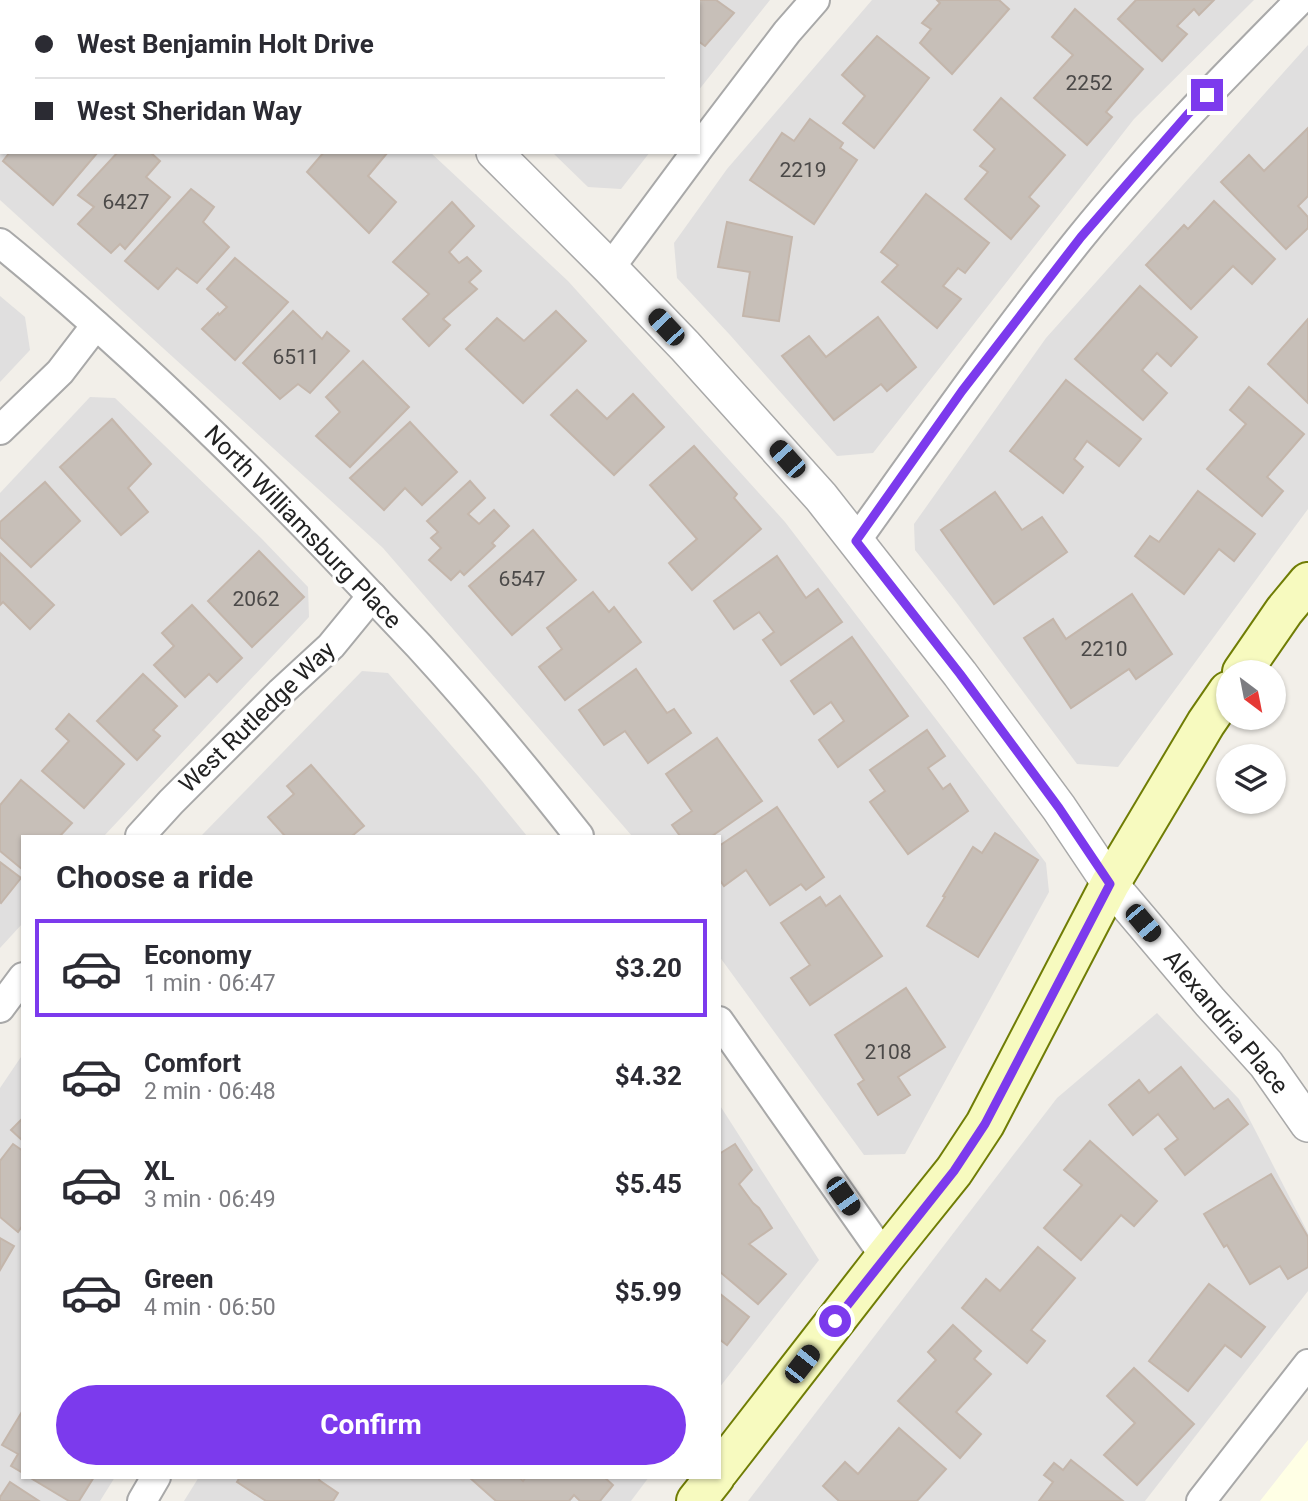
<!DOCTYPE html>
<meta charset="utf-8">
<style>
:root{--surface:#fff;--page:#f7f7f7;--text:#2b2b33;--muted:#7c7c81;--line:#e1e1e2;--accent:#7c3aed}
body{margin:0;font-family:Roboto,sans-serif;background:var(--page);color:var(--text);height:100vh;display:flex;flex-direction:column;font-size:26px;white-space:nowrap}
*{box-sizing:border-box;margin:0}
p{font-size:23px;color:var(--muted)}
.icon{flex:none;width:38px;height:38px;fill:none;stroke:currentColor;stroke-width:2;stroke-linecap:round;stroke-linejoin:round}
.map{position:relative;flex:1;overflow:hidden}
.side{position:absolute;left:21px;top:835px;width:700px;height:644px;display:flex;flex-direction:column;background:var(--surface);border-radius:0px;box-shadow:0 2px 5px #0004}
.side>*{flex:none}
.banner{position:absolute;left:0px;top:0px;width:700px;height:154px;box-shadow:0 2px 5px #0004;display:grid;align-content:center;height:154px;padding:0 35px;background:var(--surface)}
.needle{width:46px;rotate:148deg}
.controls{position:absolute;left:1216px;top:660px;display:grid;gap:14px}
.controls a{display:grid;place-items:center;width:70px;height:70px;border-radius:50%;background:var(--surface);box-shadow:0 2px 5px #0004;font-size:35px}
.end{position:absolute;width:32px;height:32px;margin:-16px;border:9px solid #7c3aed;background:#fff;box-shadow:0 0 0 4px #fff}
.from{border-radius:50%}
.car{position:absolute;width:21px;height:42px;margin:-21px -10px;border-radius:9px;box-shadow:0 0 5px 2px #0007;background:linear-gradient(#222 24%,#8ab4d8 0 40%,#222 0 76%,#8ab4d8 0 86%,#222 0)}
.banner b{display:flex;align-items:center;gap:24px;height:66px;font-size:26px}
.banner b+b{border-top:2px solid var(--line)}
.banner i{width:18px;height:18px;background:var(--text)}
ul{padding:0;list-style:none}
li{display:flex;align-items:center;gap:21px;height:98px;margin:0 14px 10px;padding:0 21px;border:4px solid transparent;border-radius:0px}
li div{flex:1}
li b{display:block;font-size:26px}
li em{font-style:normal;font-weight:700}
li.selected{border-color:var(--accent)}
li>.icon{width:63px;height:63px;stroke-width:1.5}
h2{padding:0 35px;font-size:32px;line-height:84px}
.primary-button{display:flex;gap:14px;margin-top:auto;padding:14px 35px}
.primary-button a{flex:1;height:80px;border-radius:42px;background:var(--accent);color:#fff;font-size:28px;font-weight:700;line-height:80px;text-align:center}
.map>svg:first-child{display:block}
.residential{fill:#e0dfdf}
.education{fill:#ffffe5}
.building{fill:#c7bfb8;stroke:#c4b6ab;stroke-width:2}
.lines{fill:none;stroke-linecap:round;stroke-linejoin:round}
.minor-casing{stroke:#a9a9a9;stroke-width:32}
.tertiary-casing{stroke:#a9a9a9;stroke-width:38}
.secondary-casing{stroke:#707d05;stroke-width:42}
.minor{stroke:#fff;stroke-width:28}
.tertiary{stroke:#fff;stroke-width:35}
.secondary{stroke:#f7fabf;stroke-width:38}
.route{stroke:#7c3aed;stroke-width:9}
.labels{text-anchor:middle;stroke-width:7;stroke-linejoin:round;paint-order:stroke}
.number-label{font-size:21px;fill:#4b4948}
.street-label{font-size:24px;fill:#222;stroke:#fff}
</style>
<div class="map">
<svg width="1308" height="1501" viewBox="0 0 1308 1501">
<rect width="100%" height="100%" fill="#f2efe9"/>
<g class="residential">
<polygon points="0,0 266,0 268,2 2,2 2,152 430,152 568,281 785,522 1046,863 1049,892 905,1154 864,1155 719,956 719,836 632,836 383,548 0,200"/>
<polygon points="417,0 770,0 698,91 698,2 417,2"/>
<polygon points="872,0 1254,0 1134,119 873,453 837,456 730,335 677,278 674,243 727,169"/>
<polygon points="1308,45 1308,509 1118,767 1077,764 956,602 915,550 914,524 1046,338"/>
<polygon points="552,152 650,152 621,189 588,187"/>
<polygon points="0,296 25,317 30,350 0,382"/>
<polygon points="90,397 115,398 262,539 308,587 309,617 104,836 23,836 23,923 0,948 0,493"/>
<polygon points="362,671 388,673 478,776 527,836 201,836"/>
<polygon points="1157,1013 1239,1099 1308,1233 1308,1291 1145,1501 748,1501 1057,1098"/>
<polygon points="23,1054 23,1477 115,1477 100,1501 0,1501 0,1088"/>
<polygon points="719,1104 819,1260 719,1388"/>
<polygon points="199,1477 649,1477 631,1501 184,1501"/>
</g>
<polygon class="education" points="1308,1440 1308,1501 1260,1501"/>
<g class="building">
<polygon points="649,0 716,0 734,13 705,46 698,41 698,2 648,2"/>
<polygon points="937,0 999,0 1009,9 952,74 920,43 931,29 922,23 940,3"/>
<polygon points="1136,0 1214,0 1199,15 1194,9 1177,26 1187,34 1162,61 1118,19"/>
<polygon points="1075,9 1143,69 1106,112 1112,117 1087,145 1034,98 1073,55 1052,37"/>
<polygon points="877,36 929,78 874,148 843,123 865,96 842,75"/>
<polygon points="1001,98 1065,155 1029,197 1039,206 1011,239 965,199 988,172 980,166 995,149 974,130"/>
<polygon points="810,119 843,143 840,148 857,160 814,224 750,180 782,133 794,141"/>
<polygon points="1308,128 1308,196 1298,206 1308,217 1308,228 1286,249 1221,182 1249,155 1264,171"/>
<polygon points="10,152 98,152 53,205 3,161"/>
<polygon points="118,152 150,152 160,161 146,177 170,197 125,249 120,244 111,253 78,224 94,207 78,195"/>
<polygon points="324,152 388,152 368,176 396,202 369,233 307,172"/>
<polygon points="191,189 214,207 203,222 229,247 197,283 177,268 158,289 125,261"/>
<polygon points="926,194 989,243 965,273 958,268 943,286 961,299 937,328 882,282 898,265 881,252"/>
<polygon points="1214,201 1275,259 1252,284 1233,266 1191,309 1146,265 1184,225 1188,229"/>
<polygon points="452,202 474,226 449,252 459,263 467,257 481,271 469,282 477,289 443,319 450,325 429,346 403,319 429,294 393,262"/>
<polygon points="727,222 792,237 779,321 743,316 750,272 718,267"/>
<polygon points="235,258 288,302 235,360 202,329 218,313 219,315 227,307 207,289"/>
<polygon points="1140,286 1197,337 1171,366 1157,353 1142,370 1167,393 1143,420 1075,359"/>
<polygon points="293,311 322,339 327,332 349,351 310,393 298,384 280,399 243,363"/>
<polygon points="556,311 586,341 523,403 466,349 497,318 524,341"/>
<polygon points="878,317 916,367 887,391 881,384 834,420 782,356 809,336 826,357"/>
<polygon points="1308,319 1308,403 1268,364"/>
<polygon points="363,361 409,407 350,467 316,436 340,412 326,397"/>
<polygon points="1066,380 1141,439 1119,466 1087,441 1074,459 1083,467 1063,493 1010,451"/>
<polygon points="1249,387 1304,434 1267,477 1283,491 1262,516 1207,469 1246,424 1230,410"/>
<polygon points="577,390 607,419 633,394 664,427 614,475 551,415"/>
<polygon points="112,419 151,464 128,488 148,512 121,535 60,467"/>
<polygon points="410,422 457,472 422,505 405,488 384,510 350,478"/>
<polygon points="694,446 737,494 734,498 761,529 692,590 669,563 697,539 650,485"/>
<polygon points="470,481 485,498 468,514 479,524 494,510 509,526 492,543 495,546 464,575 460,571 451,580 429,560 441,548 431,538 438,532 427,521"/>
<polygon points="45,482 80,521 31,567 0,537 0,522"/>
<polygon points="1198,491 1255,534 1234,561 1219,549 1184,594 1135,556 1150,536 1159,542"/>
<polygon points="995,492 1022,530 1042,517 1067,552 994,604 941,530"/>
<polygon points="533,530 576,580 512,635 469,586"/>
<polygon points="259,551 304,597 252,647 208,601"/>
<polygon points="0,553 54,605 30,629 3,602 0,605"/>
<polygon points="777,556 806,598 818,589 842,622 781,665 763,640 774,632 759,612 734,629 714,601"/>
<polygon points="593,592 609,612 614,607 641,642 565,700 539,667 562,649 547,628"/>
<polygon points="1132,594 1172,654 1136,679 1129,669 1071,708 1024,638 1053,619 1066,639"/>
<polygon points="192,605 242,658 217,682 209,674 185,697 154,665 174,646 162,633"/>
<polygon points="852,637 908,716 838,767 819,740 844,721 831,702 814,714 791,681"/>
<polygon points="636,669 667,713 674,709 691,733 648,763 625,731 604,745 579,710"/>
<polygon points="143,674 177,706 153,730 160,736 137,760 97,721"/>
<polygon points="69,714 124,764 84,808 42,771 69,741 56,729"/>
<polygon points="927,730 945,756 928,768 943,789 950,784 968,811 908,854 870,802 885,791 870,770"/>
<polygon points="717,738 762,801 712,836 680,836 672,825 692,811 666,774"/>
<polygon points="311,765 364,826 352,836 285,836 268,817 294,794 287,786"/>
<polygon points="21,780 72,823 60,836 23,836 23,870 0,851 0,805"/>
<polygon points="777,807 824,877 806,890 801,884 770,905 746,870 724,886 719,879 719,846"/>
<polygon points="995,833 1038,860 978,957 927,926 945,897 943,896 973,847 982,853"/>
<polygon points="0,862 21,878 1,903 0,902"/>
<polygon points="840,896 882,956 810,1005 791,978 810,965 781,923 820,897 826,906"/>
<polygon points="906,988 945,1047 898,1077 910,1095 878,1115 858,1084 864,1080 835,1035"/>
<polygon points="1181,1067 1214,1109 1228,1099 1248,1124 1185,1175 1165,1149 1178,1139 1158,1114 1133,1135 1109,1105 1139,1080 1149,1093"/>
<polygon points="23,1118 23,1141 11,1130"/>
<polygon points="1090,1141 1157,1201 1134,1226 1121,1215 1081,1260 1044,1228 1082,1185 1064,1170"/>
<polygon points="13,1144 23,1151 23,1225 18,1232 0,1217 0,1161"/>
<polygon points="735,1144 752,1170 739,1184 753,1203 759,1208 772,1228 749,1244 786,1274 758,1304 719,1271 719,1154"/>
<polygon points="1271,1174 1308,1237 1308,1267 1288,1279 1280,1266 1250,1284 1227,1245 1224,1247 1204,1214"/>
<polygon points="0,1238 14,1246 0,1270"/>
<polygon points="1038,1247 1075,1278 1031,1330 1045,1341 1027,1363 962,1308 986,1279 1000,1291"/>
<polygon points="1209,1284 1265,1327 1241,1357 1225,1345 1188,1391 1149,1361"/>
<polygon points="719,1293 749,1317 727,1345 719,1339"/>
<polygon points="953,1325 981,1351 974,1359 991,1374 956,1412 981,1434 960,1458 898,1401 936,1360 928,1352"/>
<polygon points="1134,1368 1194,1424 1137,1485 1104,1455 1135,1423 1107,1396"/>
<polygon points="23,1410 23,1473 11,1466 18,1454 2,1445"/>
<polygon points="899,1428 946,1469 917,1501 839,1501 823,1486 845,1462 858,1474"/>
<polygon points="1071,1460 1123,1501 1039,1501 1053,1482 1044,1475 1054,1463 1063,1470"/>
<polygon points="29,1477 94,1477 79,1501 69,1501"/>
<polygon points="240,1477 320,1477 319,1480 338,1493 333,1501 266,1501 237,1482"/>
<polygon points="469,1477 519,1477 523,1481 526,1477 604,1477 613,1485 600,1501 580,1501 574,1495 569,1501 496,1501"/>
<polygon points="10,1482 39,1501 0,1501 0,1497"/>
</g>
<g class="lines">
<defs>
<g id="minor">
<polyline points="363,2 365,0"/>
<polyline points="698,149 787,32 815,0"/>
<path d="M 0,243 C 116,337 224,442 328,550 C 358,582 389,614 419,646 C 475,707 528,771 579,836"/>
<polyline points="610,268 696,152"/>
<polyline points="0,430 60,372 96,325"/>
<path d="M 856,541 C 929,439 1001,336 1080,238 C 1148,154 1224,77 1300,0"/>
<polyline points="140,836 171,802 281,692 331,646 372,596"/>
<polyline points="0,1008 23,977"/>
<polyline points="719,1021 885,1257"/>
<polyline points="142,1501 156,1477"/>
<polyline points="1201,1501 1308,1364"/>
</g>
<g id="tertiary">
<polyline points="331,0 333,2"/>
<polyline points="494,152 610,268 685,346 821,497 960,674 1059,808 1110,884 1210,1002 1266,1064 1308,1124"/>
</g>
<g id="secondary">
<polyline points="1242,672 1284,611 1308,582"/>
<polyline points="719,1471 885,1257 954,1171 985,1124 1110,884 1206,723 1228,691"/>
<polyline points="696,1501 715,1477"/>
</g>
</defs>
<use href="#minor" class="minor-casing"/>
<use href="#tertiary" class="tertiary-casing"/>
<use href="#secondary" class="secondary-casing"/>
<use href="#minor" class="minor"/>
<use href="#tertiary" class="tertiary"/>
<use href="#secondary" class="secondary"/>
</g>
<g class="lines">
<polyline class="route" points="835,1321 954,1171 985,1124 1110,884 1059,808 960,674 856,541 962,391 1081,237 1188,114 1207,95"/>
</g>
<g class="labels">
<g class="number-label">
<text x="1089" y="90">2252</text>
<text x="803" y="177">2219</text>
<text x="126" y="209">6427</text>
<text x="296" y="364">6511</text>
<text x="522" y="586">6547</text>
<text x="256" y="606">2062</text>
<text x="1104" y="656">2210</text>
<text x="888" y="1059">2108</text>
</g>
<g class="street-label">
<text transform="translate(303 527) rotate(46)" y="8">North Williamsburg Place</text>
<text transform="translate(257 717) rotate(-44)" y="8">West Rutledge Way</text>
<text transform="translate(1226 1022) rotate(50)" y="8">Alexandria Place</text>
</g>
</g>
</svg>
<div class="controls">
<a><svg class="needle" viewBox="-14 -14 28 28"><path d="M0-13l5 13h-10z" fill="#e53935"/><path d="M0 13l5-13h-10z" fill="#7c7c81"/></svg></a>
<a><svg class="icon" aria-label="layers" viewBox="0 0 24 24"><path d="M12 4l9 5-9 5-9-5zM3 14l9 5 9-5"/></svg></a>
</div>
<i class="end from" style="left:835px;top:1321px"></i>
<i class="end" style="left:1207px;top:95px"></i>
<i class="car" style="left:666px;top:327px;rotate:317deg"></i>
<i class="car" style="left:787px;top:459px;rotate:318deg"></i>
<i class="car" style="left:1143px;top:923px;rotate:140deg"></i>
<i class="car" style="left:843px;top:1196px;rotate:145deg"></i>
<i class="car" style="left:802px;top:1364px;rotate:38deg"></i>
<div class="banner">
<b><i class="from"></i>West Benjamin Holt Drive</b>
<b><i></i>West Sheridan Way</b>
</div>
<section class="side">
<h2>Choose a ride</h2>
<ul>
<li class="selected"><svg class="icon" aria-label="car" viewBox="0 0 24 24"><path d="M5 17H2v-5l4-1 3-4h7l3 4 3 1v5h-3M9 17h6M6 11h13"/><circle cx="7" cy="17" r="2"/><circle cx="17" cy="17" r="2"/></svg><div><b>Economy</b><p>1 min · 06:47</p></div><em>$3.20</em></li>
<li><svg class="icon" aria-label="car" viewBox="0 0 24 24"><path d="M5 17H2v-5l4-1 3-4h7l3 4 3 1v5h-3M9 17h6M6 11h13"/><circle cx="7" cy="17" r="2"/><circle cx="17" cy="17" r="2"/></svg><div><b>Comfort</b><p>2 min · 06:48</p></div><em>$4.32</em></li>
<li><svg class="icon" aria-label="car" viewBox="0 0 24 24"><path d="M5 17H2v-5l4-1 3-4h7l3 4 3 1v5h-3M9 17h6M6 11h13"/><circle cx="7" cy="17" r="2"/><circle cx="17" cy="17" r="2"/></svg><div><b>XL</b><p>3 min · 06:49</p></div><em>$5.45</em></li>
<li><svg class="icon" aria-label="car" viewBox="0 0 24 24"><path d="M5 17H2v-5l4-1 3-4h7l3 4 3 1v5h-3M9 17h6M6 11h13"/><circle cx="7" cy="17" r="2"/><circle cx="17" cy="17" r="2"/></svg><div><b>Green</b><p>4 min · 06:50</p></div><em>$5.99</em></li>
</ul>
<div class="primary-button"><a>Confirm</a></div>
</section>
</div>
